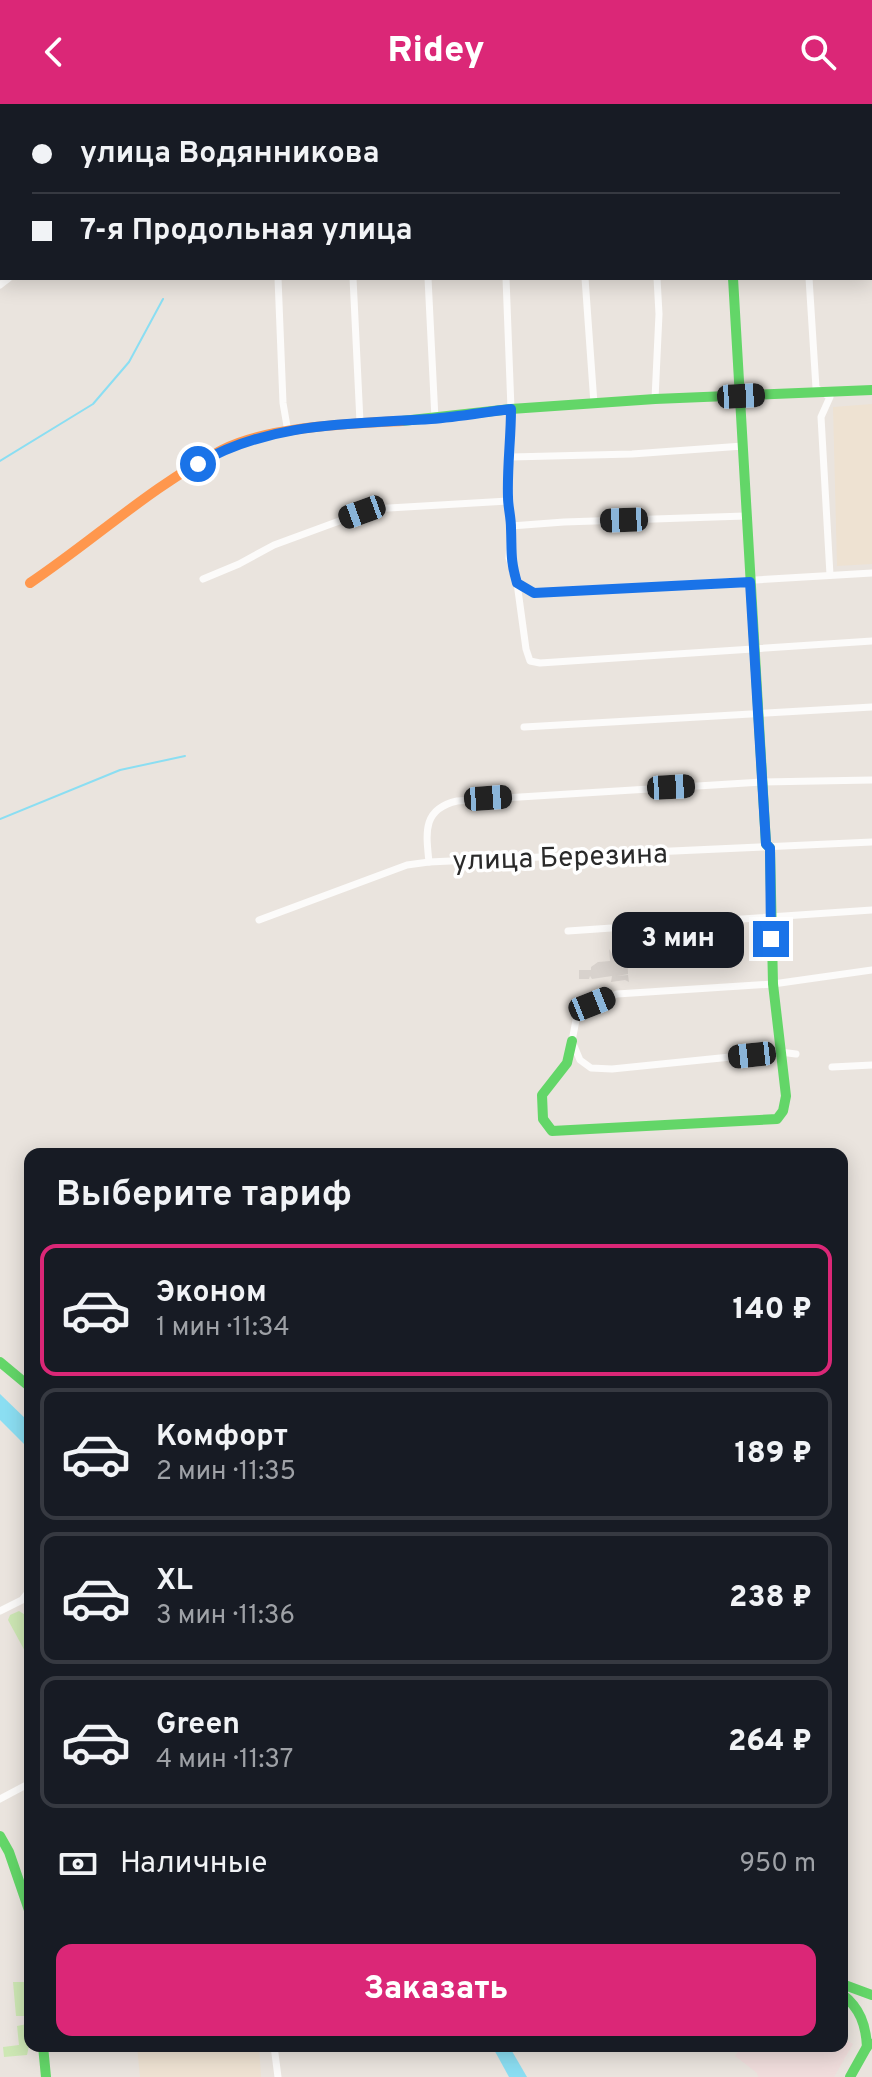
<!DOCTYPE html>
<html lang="ru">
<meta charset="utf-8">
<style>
:root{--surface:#171b24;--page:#20242c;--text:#f1f3f6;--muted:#9ea1a6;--line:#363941;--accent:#db2777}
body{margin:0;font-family:Overpass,sans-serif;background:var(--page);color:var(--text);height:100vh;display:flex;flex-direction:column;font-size:30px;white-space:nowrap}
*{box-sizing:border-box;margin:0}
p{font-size:26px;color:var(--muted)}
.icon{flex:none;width:44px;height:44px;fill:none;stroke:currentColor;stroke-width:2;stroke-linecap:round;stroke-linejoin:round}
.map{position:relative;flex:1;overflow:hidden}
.sheet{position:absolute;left:24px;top:1044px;width:824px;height:904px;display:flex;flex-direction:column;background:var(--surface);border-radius:16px;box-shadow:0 4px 20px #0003}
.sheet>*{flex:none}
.banner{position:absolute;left:0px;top:0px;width:872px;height:176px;box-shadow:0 4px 20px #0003;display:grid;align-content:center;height:176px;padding:0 32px;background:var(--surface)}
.end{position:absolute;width:36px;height:36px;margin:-18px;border:10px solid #1a73e8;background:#fff;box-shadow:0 0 0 4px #fff}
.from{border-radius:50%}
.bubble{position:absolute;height:56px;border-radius:16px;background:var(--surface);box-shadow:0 4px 20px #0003;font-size:26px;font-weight:800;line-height:56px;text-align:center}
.car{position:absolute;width:24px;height:48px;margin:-24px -12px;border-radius:10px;box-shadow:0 0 6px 2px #0007;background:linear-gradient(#222 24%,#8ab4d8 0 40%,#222 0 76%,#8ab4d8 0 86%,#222 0)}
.banner b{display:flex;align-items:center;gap:28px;height:76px;font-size:30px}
.banner b+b{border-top:2px solid var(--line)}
.banner i{width:20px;height:20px;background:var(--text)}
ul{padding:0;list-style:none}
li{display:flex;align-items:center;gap:24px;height:132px;margin:0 16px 12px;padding:0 16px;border:4px solid var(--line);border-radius:16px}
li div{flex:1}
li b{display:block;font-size:30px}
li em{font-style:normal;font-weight:800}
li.on{border-color:var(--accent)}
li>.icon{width:72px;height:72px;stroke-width:1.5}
h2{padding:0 32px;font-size:36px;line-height:96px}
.pay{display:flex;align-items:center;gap:20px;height:88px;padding:0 32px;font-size:30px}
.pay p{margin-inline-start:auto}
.button{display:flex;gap:16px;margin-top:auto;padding:16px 32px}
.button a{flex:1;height:92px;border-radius:16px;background:var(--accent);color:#fff;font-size:32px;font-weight:800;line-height:92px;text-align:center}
header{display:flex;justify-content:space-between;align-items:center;height:104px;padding:0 32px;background:var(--accent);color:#fff;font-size:36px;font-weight:800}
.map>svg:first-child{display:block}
.education{fill:#eee2d2}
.medical{fill:#f0dddc}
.green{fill:#cde7b4}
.plaza{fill:#d8d2cd}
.water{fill:#8bdef2}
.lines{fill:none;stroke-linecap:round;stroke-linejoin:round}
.stream{stroke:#8bdef2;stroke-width:2}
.street{stroke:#fcfbfa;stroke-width:7}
.fast{stroke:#63d668;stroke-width:10}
.slow{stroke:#ff974d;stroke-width:10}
.route{stroke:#1a73e8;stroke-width:10}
.labels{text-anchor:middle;stroke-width:7;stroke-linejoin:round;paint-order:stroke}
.street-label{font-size:28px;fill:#2a2a2a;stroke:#fff}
</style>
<header><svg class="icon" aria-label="back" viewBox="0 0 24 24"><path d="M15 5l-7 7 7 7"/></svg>Ridey<svg class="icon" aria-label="search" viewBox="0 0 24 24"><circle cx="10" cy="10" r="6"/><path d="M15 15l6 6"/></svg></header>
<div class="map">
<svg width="872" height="1973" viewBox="0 0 872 1973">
<rect width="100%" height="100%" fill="#eae4de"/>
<g class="education">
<polygon points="872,300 872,460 837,462 833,303"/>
<polygon points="137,1942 259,1942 261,1973 140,1973"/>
</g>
<polygon class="medical" points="842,1933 853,1940 834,1973 758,1973 757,1969 735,1952 742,1942 842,1942"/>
<g class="green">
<polygon points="19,1507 30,1514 30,1550 27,1551 8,1516 10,1511"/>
<polygon points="13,1878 24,1878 26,1912 16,1912"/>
<polygon points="27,1920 29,1942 27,1951 4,1953 3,1943 19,1941 17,1922"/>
</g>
<polygon class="plaza" points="617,840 620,844 627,842 628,870 617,872 628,871 629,878 625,876 611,878 612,872 592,875 590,872 589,875 579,875 579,866 591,866 591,863 598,858 610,857 609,845 613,851 612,841 617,844"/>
<g class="water">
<polygon points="0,1290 30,1319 30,1346 0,1316"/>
<polygon points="492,1942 509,1942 527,1973 509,1973"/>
</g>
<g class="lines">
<g class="stream">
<polyline points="0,357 93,300 129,258 163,195"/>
<polyline points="0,715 120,666 185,652"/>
</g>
<g class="street">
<polyline points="39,0 39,2"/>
<polyline points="118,0 118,2"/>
<polyline points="193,0 193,2"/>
<polyline points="268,0 268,2"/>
<polyline points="344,0 344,2"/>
<polyline points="418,0 418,2"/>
<polyline points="497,0 497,2"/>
<polyline points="574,0 574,2"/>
<polyline points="649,0 649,2"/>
<polyline points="722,0 722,2"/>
<polyline points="798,0 798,2"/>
<polyline points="870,13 872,13"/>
<polyline points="0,60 2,60"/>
<polyline points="278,174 283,299 288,328"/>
<polyline points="353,174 360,318"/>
<polyline points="428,174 435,315"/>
<polyline points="506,174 511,305 511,353 508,366 511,422 509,454 517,479 526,545 530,557 540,559 872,537"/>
<polyline points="585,174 594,300"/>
<polyline points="809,174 816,284 830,293 821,313 830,471"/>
<polyline points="0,181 9,174"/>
<polyline points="655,295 659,210 657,174"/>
<polyline points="511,353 632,350 743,342"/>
<polyline points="511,422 564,418 745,412"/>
<polyline points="203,475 239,460 274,441 372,405 508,397"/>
<polyline points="517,479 534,489 872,469"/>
<polyline points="524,623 872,603"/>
<path d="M 429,758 C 426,729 422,705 457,697 L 762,678 L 872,676"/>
<polyline points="259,816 407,761 429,758 872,738"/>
<polyline points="568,827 872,806"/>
<polyline points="796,950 780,948 612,965 591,964 580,956 572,937 577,911 592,900 617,890 773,880 872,866"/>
<polyline points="832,963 872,961"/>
<polyline points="0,1507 22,1496 30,1486"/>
<polyline points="0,1695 30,1679"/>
<polyline points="274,1942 278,1973"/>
</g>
<g class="fast">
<polyline points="402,317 511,305 655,295 872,286"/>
<polyline points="572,937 567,959 542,991 543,1015 552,1027 777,1015 783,1007 786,992 773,880 770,744 766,740 733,174"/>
<polyline points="0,1258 30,1283"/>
<polyline points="0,1732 9,1748 30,1809"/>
<polyline points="842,1880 872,1891"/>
<path d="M 842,1890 C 860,1904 866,1921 867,1943"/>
<polyline points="43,1942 46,1973"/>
<polyline points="850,1973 869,1939"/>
</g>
<path class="slow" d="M 30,479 C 94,436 153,381 222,346 C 269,322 350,320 402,317"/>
</g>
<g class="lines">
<path class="route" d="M 198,360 C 268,318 352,320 431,315 C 458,313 485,308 511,305 C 511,335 507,363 508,393 C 508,403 511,413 511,424 C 512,448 510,455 517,479 L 534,489 L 750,478 L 766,740 L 770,744 L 771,835"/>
</g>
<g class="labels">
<g class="street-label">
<text transform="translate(560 752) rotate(-2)" y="10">улица Березина</text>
</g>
</g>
</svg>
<i class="end from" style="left:198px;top:360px"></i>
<i class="end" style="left:771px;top:835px"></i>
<div class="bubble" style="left:612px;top:808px;width:132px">3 мин</div>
<i class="car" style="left:741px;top:292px;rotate:87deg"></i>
<i class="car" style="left:362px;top:408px;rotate:250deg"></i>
<i class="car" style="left:624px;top:416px;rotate:268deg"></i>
<i class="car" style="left:671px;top:683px;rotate:87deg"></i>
<i class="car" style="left:488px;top:694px;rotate:86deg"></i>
<i class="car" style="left:592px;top:900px;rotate:68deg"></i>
<i class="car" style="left:752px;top:951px;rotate:264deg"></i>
<div class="banner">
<b><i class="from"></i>улица Водянникова</b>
<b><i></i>7-я Продольная улица</b>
</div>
<section class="sheet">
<h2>Выберите тариф</h2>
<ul>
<li class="on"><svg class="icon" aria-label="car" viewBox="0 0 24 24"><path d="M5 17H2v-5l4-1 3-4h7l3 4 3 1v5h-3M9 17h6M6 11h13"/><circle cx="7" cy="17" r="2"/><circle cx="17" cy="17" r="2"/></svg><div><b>Эконом</b><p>1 мин · 11:34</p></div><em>140 ₽</em></li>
<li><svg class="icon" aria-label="car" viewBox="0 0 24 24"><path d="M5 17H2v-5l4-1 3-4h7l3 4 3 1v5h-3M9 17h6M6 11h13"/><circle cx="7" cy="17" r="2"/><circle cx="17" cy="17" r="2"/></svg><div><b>Комфорт</b><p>2 мин · 11:35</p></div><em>189 ₽</em></li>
<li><svg class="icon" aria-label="car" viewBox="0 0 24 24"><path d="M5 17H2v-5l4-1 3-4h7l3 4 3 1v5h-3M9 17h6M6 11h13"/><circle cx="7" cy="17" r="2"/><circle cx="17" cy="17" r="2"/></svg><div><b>XL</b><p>3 мин · 11:36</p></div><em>238 ₽</em></li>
<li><svg class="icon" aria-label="car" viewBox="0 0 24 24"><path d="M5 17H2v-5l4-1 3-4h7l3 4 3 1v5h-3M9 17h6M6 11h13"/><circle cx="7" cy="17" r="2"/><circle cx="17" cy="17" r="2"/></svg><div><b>Green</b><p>4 мин · 11:37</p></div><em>264 ₽</em></li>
</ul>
<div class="pay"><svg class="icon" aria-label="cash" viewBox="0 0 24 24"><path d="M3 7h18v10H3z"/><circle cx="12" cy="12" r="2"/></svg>Наличные<p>950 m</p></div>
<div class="button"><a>Заказать</a></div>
</section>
</div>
